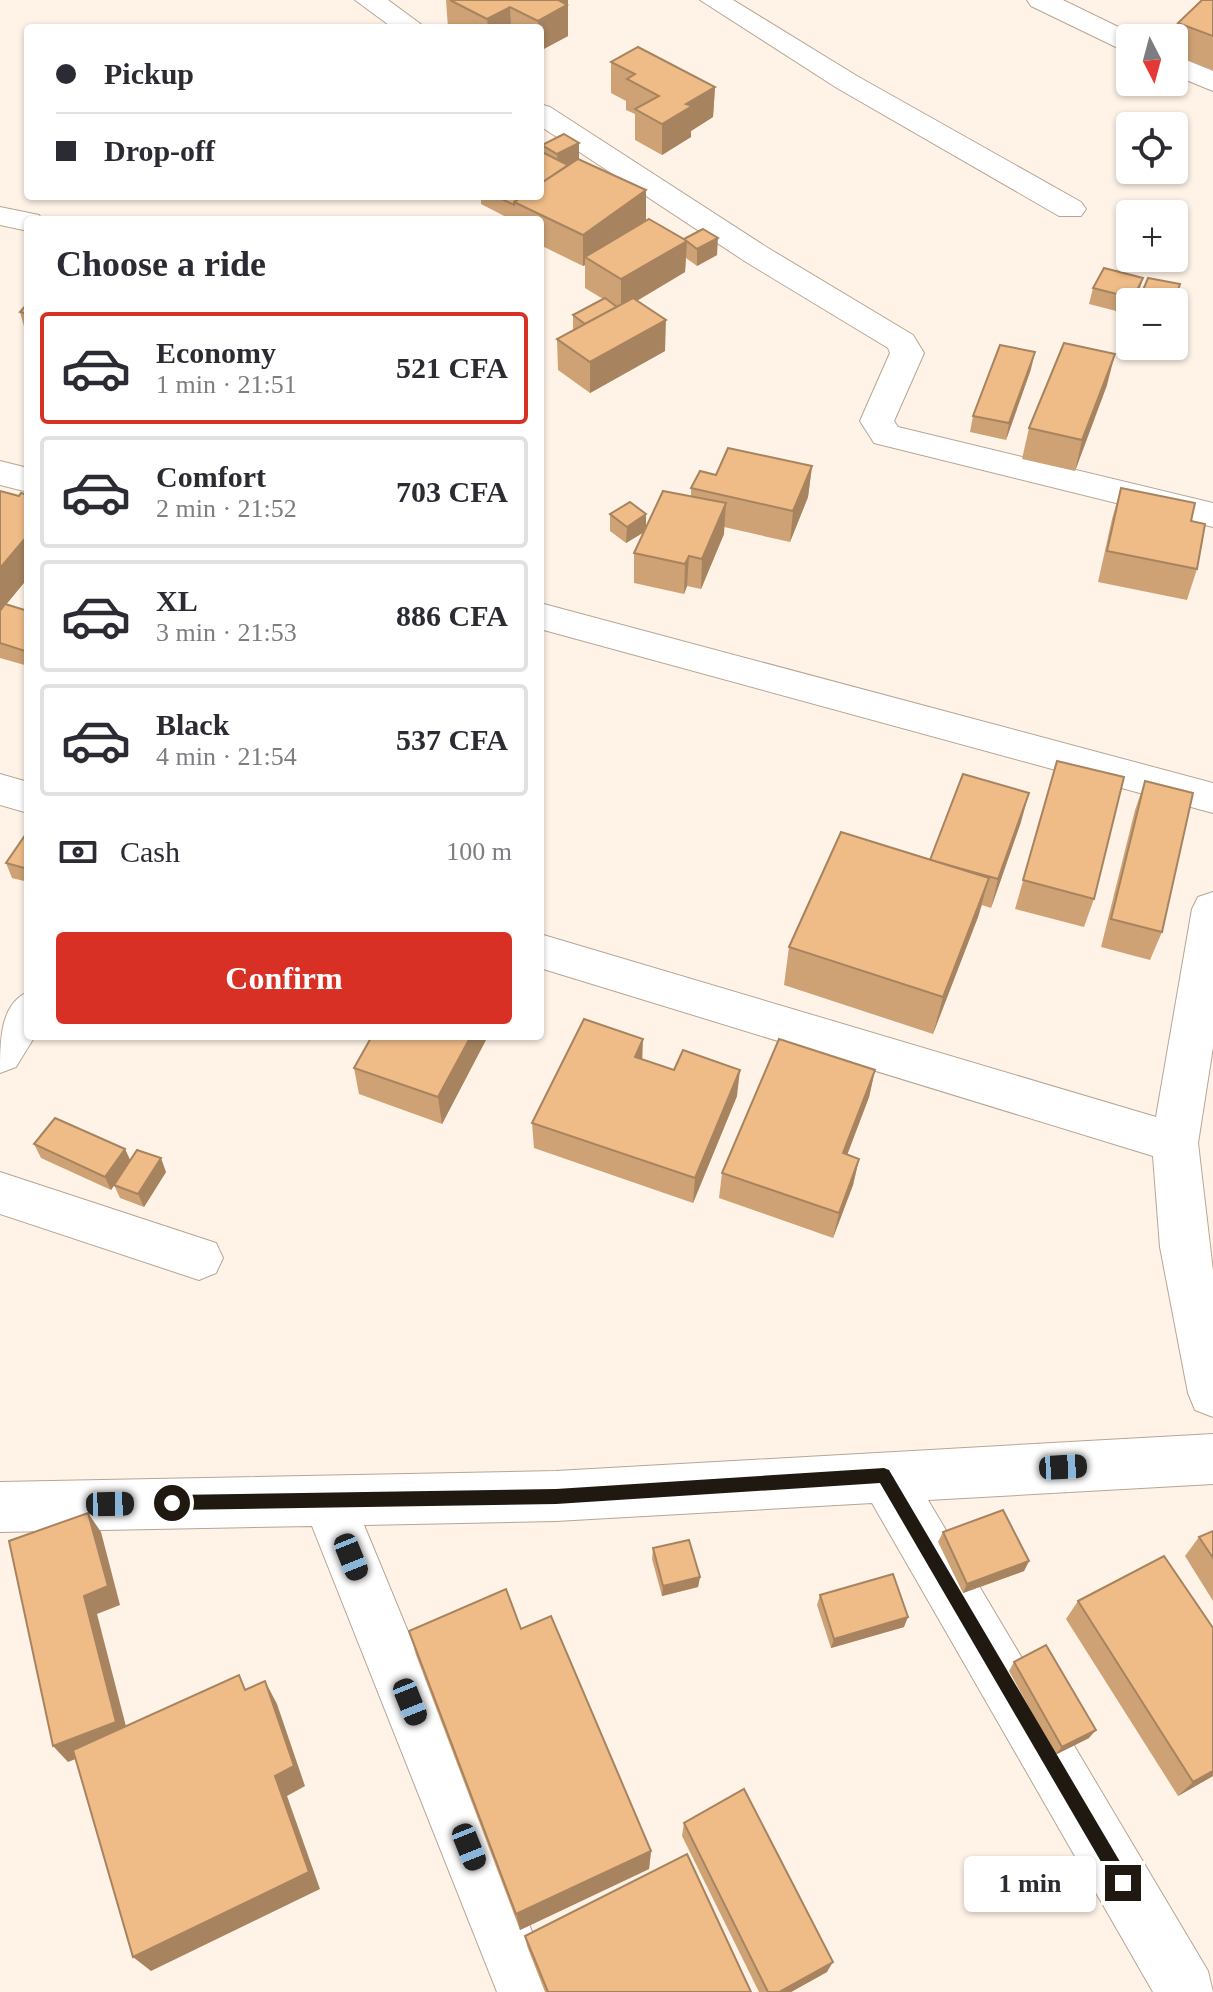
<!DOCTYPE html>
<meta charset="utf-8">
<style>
:root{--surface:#fff;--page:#f2f2f3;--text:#2b2b33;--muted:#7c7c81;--line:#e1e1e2;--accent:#d93025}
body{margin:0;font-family:Georgia,serif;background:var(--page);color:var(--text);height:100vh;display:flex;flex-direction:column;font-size:30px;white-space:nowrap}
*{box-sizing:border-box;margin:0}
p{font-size:26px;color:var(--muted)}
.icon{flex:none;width:44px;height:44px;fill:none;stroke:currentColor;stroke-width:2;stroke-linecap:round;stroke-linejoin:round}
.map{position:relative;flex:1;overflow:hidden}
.panel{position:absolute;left:24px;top:216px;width:520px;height:824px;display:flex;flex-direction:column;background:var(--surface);border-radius:8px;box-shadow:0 2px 6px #0004}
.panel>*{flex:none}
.hud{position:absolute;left:24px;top:24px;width:520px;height:176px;border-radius:8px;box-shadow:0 2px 6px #0004;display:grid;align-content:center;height:176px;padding:0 32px;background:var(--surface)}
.needle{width:52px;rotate:174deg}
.controls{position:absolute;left:1116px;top:24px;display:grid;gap:16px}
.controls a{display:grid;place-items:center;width:72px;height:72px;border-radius:8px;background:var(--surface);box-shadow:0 2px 6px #0004;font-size:40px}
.end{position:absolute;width:36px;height:36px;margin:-18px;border:10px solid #201912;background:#fff;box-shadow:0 0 0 4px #fff}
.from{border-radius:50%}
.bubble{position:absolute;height:56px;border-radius:8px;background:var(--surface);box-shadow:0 2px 6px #0004;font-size:26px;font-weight:700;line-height:56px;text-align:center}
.car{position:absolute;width:24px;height:48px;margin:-24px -12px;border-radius:10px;box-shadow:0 0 6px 2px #0007;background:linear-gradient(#222 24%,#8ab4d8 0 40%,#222 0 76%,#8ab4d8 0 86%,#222 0)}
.hud b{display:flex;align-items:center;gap:28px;height:76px;font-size:30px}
.hud b+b{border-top:2px solid var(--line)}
.hud i{width:20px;height:20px;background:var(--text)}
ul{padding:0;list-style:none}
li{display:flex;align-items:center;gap:24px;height:112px;margin:0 16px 12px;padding:0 16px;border:4px solid var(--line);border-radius:8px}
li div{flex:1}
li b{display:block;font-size:30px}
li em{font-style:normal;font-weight:700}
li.on{border-color:var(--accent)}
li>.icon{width:72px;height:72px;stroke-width:1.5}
h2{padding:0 32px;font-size:36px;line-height:96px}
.pay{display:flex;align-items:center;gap:20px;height:88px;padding:0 32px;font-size:30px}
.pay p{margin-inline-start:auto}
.button{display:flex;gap:16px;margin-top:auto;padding:16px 32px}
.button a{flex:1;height:92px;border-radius:8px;background:var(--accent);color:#fff;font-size:32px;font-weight:700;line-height:92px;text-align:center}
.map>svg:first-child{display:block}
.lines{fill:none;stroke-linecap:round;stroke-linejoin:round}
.minor-casing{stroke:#b8a593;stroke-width:2}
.minor{fill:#fff;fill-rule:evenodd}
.wall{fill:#cea275}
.shaded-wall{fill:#a7845f}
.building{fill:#efbc88;stroke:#a7845f;stroke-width:2}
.route{fill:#201912}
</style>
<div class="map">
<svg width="1213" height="1992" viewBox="0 0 1213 1992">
<rect width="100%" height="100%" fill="#fff3e7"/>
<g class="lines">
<defs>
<g id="minor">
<polygon points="355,0 388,0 426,28 393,28"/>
<polygon points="700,0 733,0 857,76 1081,202 1086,209 1081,216 1059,216 837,88"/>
<polygon points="1027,0 1063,0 1141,38 1130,38 1130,52 1120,49 1031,6"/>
<polygon points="1174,55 1213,71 1213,91 1174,75"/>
<polygon points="540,104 550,107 768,248 913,335 924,353 894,421 898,427 1213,503 1213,527 874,443 860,421 890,353 888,348 746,262 540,126"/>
<polygon points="0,207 39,215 42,220 28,220 28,231 0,225"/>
<polygon points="0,461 28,468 28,492 0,485"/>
<polygon points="540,603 1213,783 1213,813 540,629"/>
<polygon points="0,774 28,782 28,813 0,805"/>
<polygon points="1213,892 1213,1047 1198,1143 1213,1271 1213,1417 1195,1410 1188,1393 1160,1247 1153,1156 540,968 540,934 1156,1117 1192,909 1198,897"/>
<path d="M 28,992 L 28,1036 L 35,1036 L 16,1067 L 0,1073 C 0,1041 0,1004 28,992 Z"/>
<polygon points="0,1172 216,1243 223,1258 216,1273 199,1280 0,1214"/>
<polygon points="1213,1434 1213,1484 928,1500 1208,1971 1213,1992 1153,1992 872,1503 556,1521 364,1525 557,1992 497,1992 312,1526 0,1532 0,1482 556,1471"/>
</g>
</defs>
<use href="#minor" class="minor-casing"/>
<use href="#minor" class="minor"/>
</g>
<g class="wall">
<polygon points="446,0 568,0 568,36 540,51 540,28 448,28"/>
<polygon points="1213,0 1213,70 1174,55 1174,39 1178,23"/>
<polygon points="611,62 715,87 713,117 691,131 691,137 662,155 635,140 635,114 626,110 626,101 611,93"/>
<polygon points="542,145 579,159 646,221 717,255 697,266 686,258 685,272 637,301 665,351 590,393 558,370 557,339 573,330 573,315 603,299 585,288 585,265 583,266 540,245 540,220 512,220 481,204 481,196 540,196"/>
<polygon points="1143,278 1138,294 1134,302 1130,302 1130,311 1128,314 1089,304 1093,288"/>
<polygon points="28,303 28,341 20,312"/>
<polygon points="1031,369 1006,440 970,432 973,416"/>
<polygon points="1107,385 1075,471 1022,459 1029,428"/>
<polygon points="812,466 808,497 790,542 724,527 724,534 701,589 687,586 684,594 634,583 634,553 644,532 626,543 610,531 610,514 646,514 646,527 691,496 691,488 716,475"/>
<polygon points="1121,488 1191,521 1197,569 1187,600 1098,582 1112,519"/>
<polygon points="0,491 19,496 28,495 28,578 6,604 28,611 28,666 0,658"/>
<polygon points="1057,761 1094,899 1084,927 1015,909"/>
<polygon points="1145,781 1162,932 1150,960 1101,947 1135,810"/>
<polygon points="1021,822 991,908 982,905 978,917 933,1034 784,985 789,947 930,860"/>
<polygon points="28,831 28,882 12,878 6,863"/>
<polygon points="372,1036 488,1036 442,1124 359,1094 354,1068"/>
<polygon points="643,1059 737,1096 693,1203 534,1148 532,1123"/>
<polygon points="875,1070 869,1097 847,1155 859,1159 853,1185 833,1238 719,1198 722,1173"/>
<polygon points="34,1144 125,1149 130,1160 166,1172 144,1207 120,1198 114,1185 111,1190 41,1158"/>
<polygon points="1213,1531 1213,1601 1185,1556 1199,1537"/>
<polygon points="943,1532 1029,1561 1024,1571 963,1593 938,1542"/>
<polygon points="653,1548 700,1577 698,1587 662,1596 652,1559"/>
<polygon points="820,1595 904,1627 831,1648 817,1605"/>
<polygon points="1078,1601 1213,1628 1213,1776 1178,1796 1066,1619"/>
<polygon points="521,1629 651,1851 649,1869 520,1930 416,1655 409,1631"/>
<polygon points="1014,1662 1089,1738 1055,1755 1009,1671"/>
<polygon points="684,1823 827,1972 791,1992 759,1992 682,1836"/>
<polygon points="525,1936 751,1992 545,1992 527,1946"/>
</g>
<g class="shaded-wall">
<polygon points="558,0 568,0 568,36 540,51 540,28 538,28 538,21"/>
<polygon points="510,7 511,28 488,28 487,19"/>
<polygon points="715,87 713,117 691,131 691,137 662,155 662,124 686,104"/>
<polygon points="579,143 579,159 558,171 557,154"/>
<polygon points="646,190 646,221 585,257 585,265 583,266 583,235"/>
<polygon points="718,238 717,255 697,266 697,249"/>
<polygon points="687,241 685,272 621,310 621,279"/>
<polygon points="1143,278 1138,294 1134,302 1131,302"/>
<polygon points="666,320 665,351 590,393 590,362"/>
<polygon points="1035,352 1031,369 1006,440 1009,423"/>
<polygon points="1115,354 1107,385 1075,471 1082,440"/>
<polygon points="542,464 542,480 540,483 540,466"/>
<polygon points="812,466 808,497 790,542 793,511"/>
<polygon points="726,503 724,534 701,589 702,559"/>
<polygon points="646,514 646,531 626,543 627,527"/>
<polygon points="28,535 28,578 0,612 0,568"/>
<polygon points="689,556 687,586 684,594 685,564"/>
<polygon points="1029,793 1021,822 991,908 998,879"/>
<polygon points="989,878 978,917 933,1034 943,997"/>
<polygon points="471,1036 488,1036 442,1124 438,1097"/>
<polygon points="643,1039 642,1066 635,1057"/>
<polygon points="740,1070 737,1096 693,1203 695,1178"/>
<polygon points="875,1070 869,1097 838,1179 843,1153"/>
<polygon points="125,1149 131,1162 111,1190 105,1177"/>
<polygon points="161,1158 166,1172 144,1207 138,1194"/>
<polygon points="859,1159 853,1185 833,1238 839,1213"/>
<polygon points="88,1513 101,1532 120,1605 97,1614 129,1738 68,1762 53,1746 84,1596"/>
<polygon points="1029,1561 1024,1571 963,1593 967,1584"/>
<polygon points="700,1577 698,1587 662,1596 663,1586"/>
<polygon points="908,1617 904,1627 831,1648 834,1639"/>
<polygon points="265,1681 277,1704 305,1786 287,1796 320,1889 151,1971 133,1957 275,1776"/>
<polygon points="1096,1730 1089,1738 1055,1755 1062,1747"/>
<polygon points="1213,1771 1213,1776 1178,1796 1193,1782"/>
<polygon points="651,1851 649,1869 520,1930 516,1914"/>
<polygon points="833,1962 827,1972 791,1992 779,1992"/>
</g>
<g class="building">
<polygon points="450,0 558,0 567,5 538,21 510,7 487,19"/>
<polygon points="1202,0 1213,0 1213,36 1178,23"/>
<polygon points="638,47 715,87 686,104 692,106 662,124 635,109 659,96 627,79 635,74 611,62"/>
<polygon points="564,134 579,143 557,154 542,145"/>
<polygon points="540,151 568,165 540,184"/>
<polygon points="578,159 646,190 583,235 514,202 523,196 540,196 540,184"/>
<polygon points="496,196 523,196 514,202 514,205"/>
<polygon points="649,219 687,241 621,279 585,257"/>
<polygon points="703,229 718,238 697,249 684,239"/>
<polygon points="1104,268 1143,278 1133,298 1093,288"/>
<polygon points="1148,278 1180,284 1174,302 1138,302"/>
<polygon points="605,298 617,307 585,324 573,315"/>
<polygon points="633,298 666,320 590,362 557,339"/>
<polygon points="28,303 28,314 20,312"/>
<polygon points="1064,343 1115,354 1082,440 1029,428"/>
<polygon points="1000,345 1035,352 1009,423 973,416"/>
<polygon points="728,448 812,466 793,511 691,488 700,471 716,475"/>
<polygon points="1121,488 1195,503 1191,521 1205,524 1197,569 1107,551"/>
<polygon points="0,491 19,496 21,493 28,495 28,535 0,568"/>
<polygon points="663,491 726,503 702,559 689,556 685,564 634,553"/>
<polygon points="630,502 646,514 627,527 610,514"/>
<polygon points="5,604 28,611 28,652 0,643 0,611"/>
<polygon points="1057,761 1124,777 1094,899 1023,880"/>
<polygon points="963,774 1029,793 998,879 930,860"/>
<polygon points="1145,781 1193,793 1162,932 1111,919"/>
<polygon points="28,831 28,869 6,863"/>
<polygon points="841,832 989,878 943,997 789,947"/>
<polygon points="584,1019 643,1039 635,1057 674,1070 683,1050 740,1070 695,1178 532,1123"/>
<polygon points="372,1036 471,1036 438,1097 354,1068"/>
<polygon points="779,1039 875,1070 843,1153 859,1159 839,1213 722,1173"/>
<polygon points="55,1118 125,1149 105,1177 34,1144"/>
<polygon points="137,1150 161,1158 138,1194 114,1185"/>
<polygon points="1003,1510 1029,1561 967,1584 943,1532"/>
<polygon points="88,1513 108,1586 84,1596 116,1722 53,1746 9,1541"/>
<polygon points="1213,1531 1213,1558 1199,1537"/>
<polygon points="689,1540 700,1577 663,1586 653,1548"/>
<polygon points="1164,1556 1213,1628 1213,1771 1193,1782 1078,1601"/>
<polygon points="893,1574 908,1617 834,1639 820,1595"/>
<polygon points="506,1589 521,1629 551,1616 651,1851 516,1914 409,1631"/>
<polygon points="1046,1645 1096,1730 1062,1747 1014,1662"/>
<polygon points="239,1675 245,1690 265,1681 294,1766 275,1776 309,1872 133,1957 73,1750"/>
<polygon points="744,1789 833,1962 779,1992 768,1992 684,1823"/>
<polygon points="687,1854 751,1992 548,1992 525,1936"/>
</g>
<polygon class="route" points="884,1468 889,1470 1129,1877 1129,1889 1117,1889 880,1483 556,1504 172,1510 164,1503 172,1495 556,1489"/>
</svg>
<div class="controls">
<a><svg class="needle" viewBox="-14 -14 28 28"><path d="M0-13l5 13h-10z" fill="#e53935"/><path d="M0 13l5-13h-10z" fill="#7c7c81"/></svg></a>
<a><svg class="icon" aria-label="locate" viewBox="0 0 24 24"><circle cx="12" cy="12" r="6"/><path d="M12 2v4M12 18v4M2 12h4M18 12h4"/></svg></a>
<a>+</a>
<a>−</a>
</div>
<i class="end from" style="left:172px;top:1503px"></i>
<i class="end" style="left:1123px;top:1883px"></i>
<div class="bubble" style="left:964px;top:1856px;width:132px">1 min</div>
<i class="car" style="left:1063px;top:1467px;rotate:87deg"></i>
<i class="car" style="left:110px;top:1504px;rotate:89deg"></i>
<i class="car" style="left:351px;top:1557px;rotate:158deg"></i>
<i class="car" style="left:410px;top:1702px;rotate:158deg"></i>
<i class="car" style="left:469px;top:1847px;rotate:158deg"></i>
<div class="hud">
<b><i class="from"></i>Pickup</b>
<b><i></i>Drop-off</b>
</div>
<section class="panel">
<h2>Choose a ride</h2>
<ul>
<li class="on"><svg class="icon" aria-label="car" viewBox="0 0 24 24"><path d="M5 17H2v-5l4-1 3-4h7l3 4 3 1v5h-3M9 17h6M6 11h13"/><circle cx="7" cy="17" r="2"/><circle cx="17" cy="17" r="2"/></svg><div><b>Economy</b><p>1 min · 21:51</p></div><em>521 CFA</em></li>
<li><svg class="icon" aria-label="car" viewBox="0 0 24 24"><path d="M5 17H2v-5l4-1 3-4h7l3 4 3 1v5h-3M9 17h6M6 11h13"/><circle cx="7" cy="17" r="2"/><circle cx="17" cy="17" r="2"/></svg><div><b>Comfort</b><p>2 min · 21:52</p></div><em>703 CFA</em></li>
<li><svg class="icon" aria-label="car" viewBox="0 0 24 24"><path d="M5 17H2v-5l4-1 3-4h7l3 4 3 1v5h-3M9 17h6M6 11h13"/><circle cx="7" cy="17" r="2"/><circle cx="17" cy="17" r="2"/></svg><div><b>XL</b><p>3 min · 21:53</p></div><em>886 CFA</em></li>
<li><svg class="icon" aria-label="car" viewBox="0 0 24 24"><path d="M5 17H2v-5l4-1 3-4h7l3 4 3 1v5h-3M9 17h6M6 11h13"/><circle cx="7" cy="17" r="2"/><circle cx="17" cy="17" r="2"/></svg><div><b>Black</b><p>4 min · 21:54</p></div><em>537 CFA</em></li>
</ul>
<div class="pay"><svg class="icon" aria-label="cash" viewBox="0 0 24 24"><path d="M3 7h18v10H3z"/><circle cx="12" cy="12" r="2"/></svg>Cash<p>100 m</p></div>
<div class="button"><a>Confirm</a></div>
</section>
</div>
